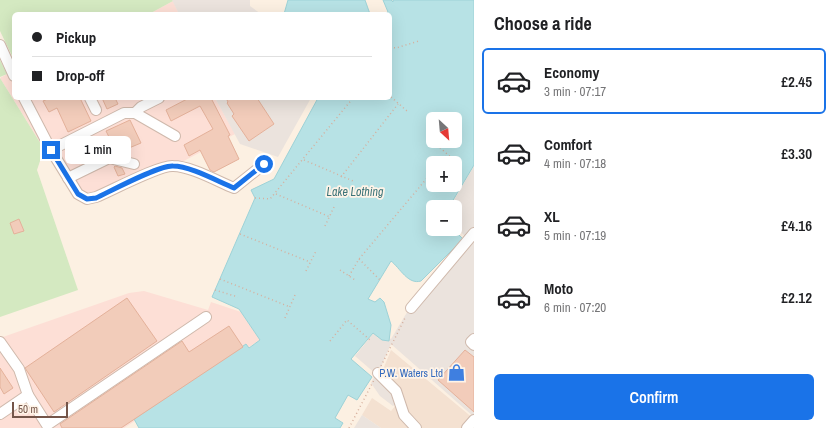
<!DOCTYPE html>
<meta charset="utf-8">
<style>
:root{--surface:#fff;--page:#f2f2f2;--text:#202124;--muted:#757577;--line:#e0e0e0;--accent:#1a73e8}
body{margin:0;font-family:"Archivo Narrow",sans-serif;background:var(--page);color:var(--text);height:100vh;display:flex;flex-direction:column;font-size:15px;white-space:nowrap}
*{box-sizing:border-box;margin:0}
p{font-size:13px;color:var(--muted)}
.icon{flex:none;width:22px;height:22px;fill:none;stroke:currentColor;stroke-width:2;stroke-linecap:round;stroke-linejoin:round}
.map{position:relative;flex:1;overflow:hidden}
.sheet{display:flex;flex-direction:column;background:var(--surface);width:360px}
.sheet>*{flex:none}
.guide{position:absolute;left:12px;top:12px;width:380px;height:88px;border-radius:6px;box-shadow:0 4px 16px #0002;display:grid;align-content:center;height:88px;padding:0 20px;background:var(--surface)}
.needle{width:26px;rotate:154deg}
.fabs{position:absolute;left:426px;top:112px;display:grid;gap:8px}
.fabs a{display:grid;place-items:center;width:36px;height:36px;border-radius:6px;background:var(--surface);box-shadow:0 4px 16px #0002;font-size:20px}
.scale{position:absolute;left:12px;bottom:10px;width:56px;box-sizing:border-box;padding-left:4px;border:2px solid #745549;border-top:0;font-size:11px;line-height:14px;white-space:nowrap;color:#745549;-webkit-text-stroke:3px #fff4e8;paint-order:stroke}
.end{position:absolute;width:18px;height:18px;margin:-9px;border:5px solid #1a73e8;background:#fff;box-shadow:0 0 0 2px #fff}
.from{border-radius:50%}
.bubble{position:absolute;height:28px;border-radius:6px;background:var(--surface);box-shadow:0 4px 16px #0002;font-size:13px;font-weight:600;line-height:28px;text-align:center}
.guide b{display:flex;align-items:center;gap:14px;height:38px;font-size:15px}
.guide b+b{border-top:1px solid var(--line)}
.guide i{width:10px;height:10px;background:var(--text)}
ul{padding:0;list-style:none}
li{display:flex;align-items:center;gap:12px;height:66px;margin:0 8px 6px;padding:0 12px;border:2px solid transparent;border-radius:6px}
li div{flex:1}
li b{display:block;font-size:15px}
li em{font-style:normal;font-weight:600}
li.on{border-color:var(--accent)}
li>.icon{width:36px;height:36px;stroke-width:1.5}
h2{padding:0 20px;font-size:18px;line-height:48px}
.cta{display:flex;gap:8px;margin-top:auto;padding:8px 20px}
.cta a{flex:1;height:46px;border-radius:6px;background:var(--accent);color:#fff;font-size:16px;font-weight:600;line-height:46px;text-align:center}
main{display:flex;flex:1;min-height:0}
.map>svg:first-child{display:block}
.residential{fill:#f4e1d1}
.commercial{fill:#fddfd6}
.industrial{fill:#ebe3dd}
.green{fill:#d4e9c1}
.water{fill:#b7e2e5;stroke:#9dd2d7;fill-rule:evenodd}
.building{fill:#f2ccba;stroke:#e4b19a}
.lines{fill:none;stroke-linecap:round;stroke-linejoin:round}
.minor-casing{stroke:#cfb9ac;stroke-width:12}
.path{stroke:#d6af9d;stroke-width:1.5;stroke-dasharray:1 3;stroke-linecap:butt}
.minor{stroke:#fff;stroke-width:10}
.route{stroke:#1a73e8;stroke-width:5}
.labels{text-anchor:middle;stroke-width:3.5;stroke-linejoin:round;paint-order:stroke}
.shop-label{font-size:11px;fill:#366cbe;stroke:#fff4e8;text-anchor:end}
.water-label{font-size:12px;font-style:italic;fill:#3c7479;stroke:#fff4e8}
</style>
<main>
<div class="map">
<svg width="474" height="428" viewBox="0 0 474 428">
<rect width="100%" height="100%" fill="#fcf0e2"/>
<polygon class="residential" points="391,350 474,419 474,428 381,428 362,415 372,398 391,411 403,397 380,377"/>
<g class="commercial">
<polygon points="173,1 179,14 149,14"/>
<polygon points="14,70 14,98 215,98 235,134 180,163 83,202 44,149 0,78"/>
<polygon points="144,291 208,310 211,302 241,312 260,340 124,428 0,428 0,338 129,293"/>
</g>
<g class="industrial">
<polygon points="172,0 250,0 250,6 261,14 179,14"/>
<polygon points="215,98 311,98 278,157 240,144"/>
<polygon points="474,166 474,417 391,344 380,369 400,399 393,406 380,396 371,383 376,374 355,356 376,330 391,339 412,304 424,290 428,279 464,238 464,235 455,226 455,207 450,207"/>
<polygon points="362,415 381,428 354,428"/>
</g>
<g class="green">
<polygon points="0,0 172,0 173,1 149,14 14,14 14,60 0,31"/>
<polygon points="0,60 7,74 0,77"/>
<polygon points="0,78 44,149 37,170 78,290 0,317"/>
</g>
<g class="water">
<polygon points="288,0 365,0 370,14 284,14"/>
<path d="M 383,0 L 391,0 L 393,2 L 393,0 L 474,0 L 474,165 L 449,207 L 433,207 L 433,229 L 453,229 L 463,239 L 421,281 C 408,285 400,268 391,261 L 368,299 L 375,302 L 380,298 L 384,302 L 391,325 L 389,341 L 382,340 L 373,333 L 351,359 L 372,377 L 357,400 L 348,395 L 335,418 L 343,423 L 340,428 L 139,428 L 134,419 L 246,344 L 249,348 L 260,340 L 239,309 L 212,297 L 255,198 L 251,190 L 274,179 L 318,98 L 390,98 L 390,14 L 385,14 L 388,12 ZM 433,119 L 455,119 L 455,141 L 433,141 ZM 433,163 L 455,163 L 455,185 L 433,185 Z"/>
</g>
<g class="building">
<polygon points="50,98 80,98 91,121 68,132 57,108 49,112 43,101"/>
<polygon points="102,98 115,98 118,104 107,109"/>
<polygon points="189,98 211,98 230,135 228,136 239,159 214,172 210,170 200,150 189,156 184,145 213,129 200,106 171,121 166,110"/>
<polygon points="226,98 257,98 274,124 249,141 232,116 234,114 227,103 228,102"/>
<polygon points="130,120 141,143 117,153 106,131"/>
<polygon points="115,166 122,168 125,174 118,176 114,167"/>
<polygon points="19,219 24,231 14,234 10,223"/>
<polygon points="127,298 157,341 54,412 25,368"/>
<polygon points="229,326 243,347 121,428 62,428 60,424 182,341 189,352"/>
<polygon points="465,350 474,357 474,412 438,380"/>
<polygon points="0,368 13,388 4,394 0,387"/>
</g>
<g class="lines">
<defs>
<g id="minor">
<polyline points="0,45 14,76"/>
<polyline points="24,98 51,150 124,113 135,113 175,136"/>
<polyline points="90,98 96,110"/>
<polyline points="135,113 141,107 159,98"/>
<path d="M 51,150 L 78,194 L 87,199 L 96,197 C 111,191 159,165 173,166 C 190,166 217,181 234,188 L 264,164"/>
<polyline points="68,178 109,158 134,164"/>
<polyline points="411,308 474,233"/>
<polyline points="474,339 471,342 474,345"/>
<polyline points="0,342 19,369 28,395"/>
<polyline points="378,373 396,391 404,415 416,428"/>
<polyline points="0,414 28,395 47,425 206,317"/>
<polyline points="467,428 474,420"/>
</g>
</defs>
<use href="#minor" class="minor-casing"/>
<g class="path">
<polyline points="390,47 396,48 419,41"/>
<polyline points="391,97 407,111"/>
<polyline points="437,145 454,160"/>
<polyline points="304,160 353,181"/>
<polyline points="440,163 448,154"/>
<polyline points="341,177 398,104"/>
<polyline points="276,194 330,217"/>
<polyline points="255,198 270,199 353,98"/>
<polyline points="325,226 334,207"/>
<polyline points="240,234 310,262"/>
<polyline points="359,259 380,280"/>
<polyline points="340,270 355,280"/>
<polyline points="306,271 316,251"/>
<polyline points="349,276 359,259 433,171"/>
<polyline points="220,279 290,307"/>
<polyline points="215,290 238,297"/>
<polyline points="285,318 295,295"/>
<polyline points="330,341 347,320 370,340"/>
<polyline points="381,366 406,316"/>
<polyline points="349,428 374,380"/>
</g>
<use href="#minor" class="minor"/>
</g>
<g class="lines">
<path class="route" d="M 51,150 L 78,194 L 87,199 L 96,198 C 111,191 159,165 173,166 C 190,166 217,181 234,188 L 264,164"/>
</g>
<defs>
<symbol id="shop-bare" viewBox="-9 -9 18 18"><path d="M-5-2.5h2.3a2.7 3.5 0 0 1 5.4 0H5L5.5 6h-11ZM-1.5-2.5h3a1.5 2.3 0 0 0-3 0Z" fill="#3f7fe0" stroke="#fff4e8" stroke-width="2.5" paint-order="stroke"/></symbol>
</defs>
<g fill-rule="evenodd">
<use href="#shop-bare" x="444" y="360" width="25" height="25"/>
</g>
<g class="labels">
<g class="shop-label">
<text x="443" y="377">P.W. Waters Ltd</text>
</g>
<g class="water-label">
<text x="355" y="196">Lake Lothing</text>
</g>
</g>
</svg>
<div class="fabs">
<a><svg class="needle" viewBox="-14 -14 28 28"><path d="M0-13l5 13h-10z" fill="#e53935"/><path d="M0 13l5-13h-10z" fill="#757577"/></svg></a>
<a>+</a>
<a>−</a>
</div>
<div class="scale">50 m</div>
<i class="end from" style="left:264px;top:164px"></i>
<i class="end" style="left:51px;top:150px"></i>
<div class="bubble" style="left:65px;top:136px;width:66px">1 min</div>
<div class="guide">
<b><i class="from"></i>Pickup</b>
<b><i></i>Drop-off</b>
</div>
</div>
<section class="sheet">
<h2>Choose a ride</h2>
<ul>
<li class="on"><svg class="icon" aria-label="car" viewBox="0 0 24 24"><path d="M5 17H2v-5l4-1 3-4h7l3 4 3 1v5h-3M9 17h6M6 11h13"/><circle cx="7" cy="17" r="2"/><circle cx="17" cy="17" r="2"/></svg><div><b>Economy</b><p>3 min · 07:17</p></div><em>£2.45</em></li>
<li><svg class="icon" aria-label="car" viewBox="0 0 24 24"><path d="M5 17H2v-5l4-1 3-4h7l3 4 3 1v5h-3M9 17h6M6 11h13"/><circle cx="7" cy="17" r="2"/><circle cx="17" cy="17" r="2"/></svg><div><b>Comfort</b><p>4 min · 07:18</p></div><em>£3.30</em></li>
<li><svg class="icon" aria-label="car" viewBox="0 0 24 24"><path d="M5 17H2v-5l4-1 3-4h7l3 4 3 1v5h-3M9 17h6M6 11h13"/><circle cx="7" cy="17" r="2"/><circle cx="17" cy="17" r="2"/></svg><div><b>XL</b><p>5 min · 07:19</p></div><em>£4.16</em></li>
<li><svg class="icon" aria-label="car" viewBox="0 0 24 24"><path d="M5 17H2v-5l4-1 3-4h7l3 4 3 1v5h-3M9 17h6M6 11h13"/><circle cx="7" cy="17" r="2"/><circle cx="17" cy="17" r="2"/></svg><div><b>Moto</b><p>6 min · 07:20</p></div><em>£2.12</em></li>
</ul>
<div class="cta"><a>Confirm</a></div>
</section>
</main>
